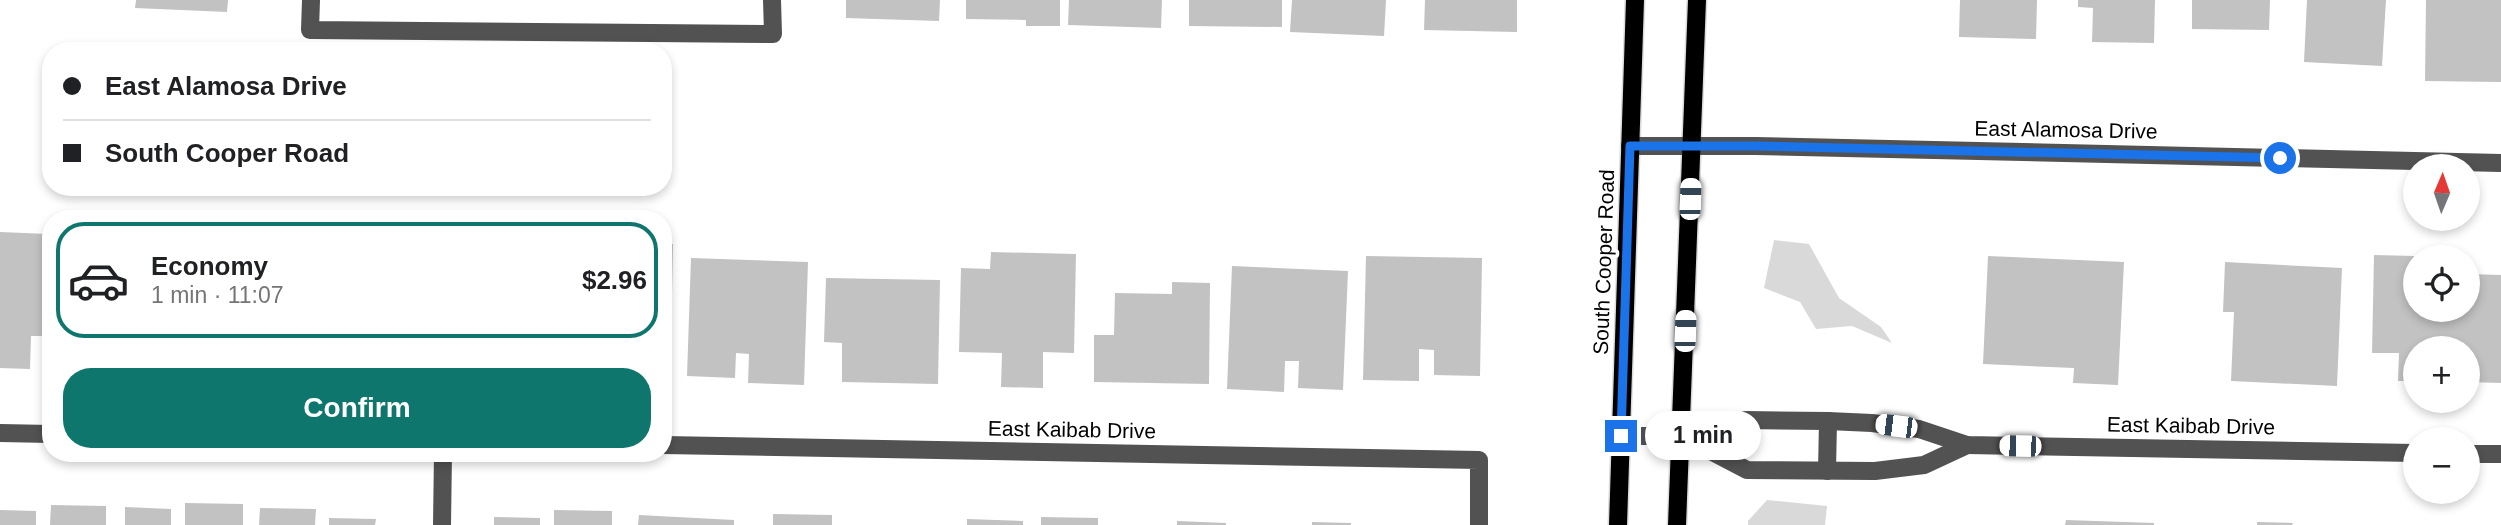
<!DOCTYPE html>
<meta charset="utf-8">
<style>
:root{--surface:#fff;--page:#f6f6f6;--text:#202124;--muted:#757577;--line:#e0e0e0;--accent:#0f766e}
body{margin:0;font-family:Helvetica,sans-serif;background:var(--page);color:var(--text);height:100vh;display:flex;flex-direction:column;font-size:26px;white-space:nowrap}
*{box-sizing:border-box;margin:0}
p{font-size:23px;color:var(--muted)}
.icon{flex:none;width:38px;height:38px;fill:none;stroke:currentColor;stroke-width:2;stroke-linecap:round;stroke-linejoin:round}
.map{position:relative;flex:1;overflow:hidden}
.details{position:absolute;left:42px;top:210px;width:630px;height:252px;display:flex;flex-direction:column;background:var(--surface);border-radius:28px;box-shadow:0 4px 10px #0003}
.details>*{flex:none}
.top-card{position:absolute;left:42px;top:42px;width:630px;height:154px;border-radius:28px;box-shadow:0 4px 10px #0003;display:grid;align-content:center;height:154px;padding:0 21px;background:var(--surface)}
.needle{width:46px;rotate:2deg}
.controls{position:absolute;left:2403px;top:154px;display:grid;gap:14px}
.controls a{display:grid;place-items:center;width:77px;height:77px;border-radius:50%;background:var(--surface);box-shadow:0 4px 10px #0003;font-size:35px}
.end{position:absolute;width:32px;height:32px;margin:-16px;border:9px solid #1a73e8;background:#fff;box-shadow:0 0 0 4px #fff}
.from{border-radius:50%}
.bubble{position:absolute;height:49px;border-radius:24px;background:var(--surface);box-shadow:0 4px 10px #0003;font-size:23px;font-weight:600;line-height:49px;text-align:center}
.car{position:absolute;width:21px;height:42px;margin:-21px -10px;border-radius:9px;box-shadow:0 0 5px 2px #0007;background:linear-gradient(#fff 24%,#345 0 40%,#fff 0 76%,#345 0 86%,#fff 0)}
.top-card b{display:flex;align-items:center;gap:24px;height:66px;font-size:26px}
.top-card b+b{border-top:2px solid var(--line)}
.top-card i{width:18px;height:18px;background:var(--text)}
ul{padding:12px 0 0;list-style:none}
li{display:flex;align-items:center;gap:21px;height:116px;margin:0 14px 10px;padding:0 7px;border:4px solid transparent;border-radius:28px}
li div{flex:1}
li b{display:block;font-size:26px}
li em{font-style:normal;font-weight:600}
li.selected{border-color:var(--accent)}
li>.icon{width:63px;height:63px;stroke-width:1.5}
.button{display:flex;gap:14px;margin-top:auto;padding:14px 21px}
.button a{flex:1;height:80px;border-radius:28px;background:var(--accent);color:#fff;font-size:28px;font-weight:600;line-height:80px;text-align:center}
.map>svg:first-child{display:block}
.green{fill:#d9d9d9}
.building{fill:#c2c2c2}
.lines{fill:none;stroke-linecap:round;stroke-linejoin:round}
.major-casing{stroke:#dbdbdb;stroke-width:21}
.minor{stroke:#525252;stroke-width:18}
.major{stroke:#000;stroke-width:18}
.route{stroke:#1a73e8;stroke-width:9}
.labels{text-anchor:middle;stroke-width:7;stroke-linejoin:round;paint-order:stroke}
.street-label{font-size:21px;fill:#000;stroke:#fff}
</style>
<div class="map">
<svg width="2501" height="525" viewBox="0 0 2501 525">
<rect width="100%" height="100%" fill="#fff"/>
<g class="green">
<polygon points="1774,240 1809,244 1839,298 1881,327 1892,343 1852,326 1816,329 1800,302 1764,288"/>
<polygon points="1767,500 1827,506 1825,525 1748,525 1748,521"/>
</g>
<g class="building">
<polygon points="136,0 228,0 227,12 135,8"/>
<polygon points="846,0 940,0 939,21 846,18"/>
<polygon points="966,0 1060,0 1060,26 1026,26 1026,20 966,19"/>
<polygon points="1069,0 1162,0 1161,28 1068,25"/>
<polygon points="1189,0 1282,0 1282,27 1189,26"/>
<polygon points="1292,0 1386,0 1384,36 1290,32"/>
<polygon points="1425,0 1517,0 1517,32 1424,30"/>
<polygon points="1960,0 2037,0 2036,39 1959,37"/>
<polygon points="2078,0 2155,0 2154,43 2092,42 2093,8 2078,7"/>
<polygon points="2192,0 2270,0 2269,30 2192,29"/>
<polygon points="2307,0 2386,0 2382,66 2304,62"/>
<polygon points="2426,0 2501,0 2501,82 2425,81"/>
<polygon points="0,232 48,234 46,252 51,252 51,336 31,336 30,369 0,368"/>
<polygon points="663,244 673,244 671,345 663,344"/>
<polygon points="991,252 1076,254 1074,353 1043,352 1043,388 1001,387 1002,353 959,352 961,268 990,269"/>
<polygon points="2374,255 2415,256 2415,310 2468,310 2468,274 2501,275 2501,383 2468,382 2468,348 2415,348 2415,381 2398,381 2399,353 2372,353"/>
<polygon points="1366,256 1482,258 1480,376 1434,375 1434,350 1419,349 1419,381 1363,380"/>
<polygon points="1988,256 2124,262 2118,385 2073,383 2074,368 1983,364"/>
<polygon points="691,258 808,262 804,385 748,383 749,354 736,353 735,378 687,376"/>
<polygon points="2225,262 2342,268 2337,386 2231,381 2234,312 2223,312"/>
<polygon points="1232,266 1348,271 1343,390 1298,388 1299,361 1285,361 1284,392 1227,389"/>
<polygon points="826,278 940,280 938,384 842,382 842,343 824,342"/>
<polygon points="1172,282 1210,283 1209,384 1094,382 1094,335 1114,335 1115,293 1172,294"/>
<polygon points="185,503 243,504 243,525 185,525"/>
<polygon points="51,505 106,506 106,525 50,525"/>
<polygon points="125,507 171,509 171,525 125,525"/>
<polygon points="260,508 316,509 315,525 259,525"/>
<polygon points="0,510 36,511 36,525 0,525"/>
<polygon points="554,510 612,511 612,525 554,525"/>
<polygon points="773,514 832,515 832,525 773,525"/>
<polygon points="639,515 734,520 734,525 638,525"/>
<polygon points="494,517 540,518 540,525 494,525"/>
<polygon points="1041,517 1098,518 1098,525 1041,525"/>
<polygon points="329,518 376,519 375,525 329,525"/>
<polygon points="967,519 1023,521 1023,525 967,525"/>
<polygon points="2066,520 2154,523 2154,525 2065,525"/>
<polygon points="1177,521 1226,523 1226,525 1177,525"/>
<polygon points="1312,522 1351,523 1351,525 1312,525"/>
<polygon points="2257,522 2293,523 2292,525 2257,525"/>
</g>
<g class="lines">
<defs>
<g id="major">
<polyline points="1618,525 1635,0"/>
<polyline points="1677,525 1697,0"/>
</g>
</defs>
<use href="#major" class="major-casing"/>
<g class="minor">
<polyline points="311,0 310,30 773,34 772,0"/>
<polyline points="1630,146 1755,146 2501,163"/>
<polyline points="0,433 51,434"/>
<polyline points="1621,436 1682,436 1746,420 1828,421 1872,423 1919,429 1967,445 2415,453"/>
<polyline points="1682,436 1747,470 1875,471 1924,465 1967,445"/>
<polyline points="663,445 1479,460 1479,525"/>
<polyline points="2468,454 2501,454"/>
<polyline points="1827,471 1828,421"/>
<polyline points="442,525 443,453"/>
</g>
<use href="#major" class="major"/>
</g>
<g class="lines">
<polyline class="route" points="1621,436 1630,146 1755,146 2280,158"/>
</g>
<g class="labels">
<g class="street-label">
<text transform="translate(2066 130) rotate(1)" y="7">East Alamosa Drive</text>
<text transform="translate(1604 262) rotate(-88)" y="7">South Cooper Road</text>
<text transform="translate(2191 426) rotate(1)" y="7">East Kaibab Drive</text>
<text transform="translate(1072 430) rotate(1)" y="7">East Kaibab Drive</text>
</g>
</g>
</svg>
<div class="controls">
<a><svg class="needle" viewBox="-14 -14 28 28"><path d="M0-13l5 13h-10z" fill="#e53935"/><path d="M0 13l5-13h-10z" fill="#757577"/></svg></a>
<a><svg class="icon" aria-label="locate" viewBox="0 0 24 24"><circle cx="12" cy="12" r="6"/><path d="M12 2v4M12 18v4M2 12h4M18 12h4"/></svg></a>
<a>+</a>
<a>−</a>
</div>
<i class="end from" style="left:2280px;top:158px"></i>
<i class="end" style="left:1621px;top:436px"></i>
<div class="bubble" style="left:1645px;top:411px;width:116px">1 min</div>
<i class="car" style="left:1690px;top:199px;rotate:2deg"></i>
<i class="car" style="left:1685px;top:331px;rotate:2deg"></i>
<i class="car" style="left:1896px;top:426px;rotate:277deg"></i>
<i class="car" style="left:2020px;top:446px;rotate:271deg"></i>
<div class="top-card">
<b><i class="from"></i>East Alamosa Drive</b>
<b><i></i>South Cooper Road</b>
</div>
<section class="details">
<ul>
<li class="selected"><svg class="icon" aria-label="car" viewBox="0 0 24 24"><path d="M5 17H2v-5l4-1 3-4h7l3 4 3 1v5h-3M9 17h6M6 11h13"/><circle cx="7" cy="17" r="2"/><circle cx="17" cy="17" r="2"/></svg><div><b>Economy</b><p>1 min · 11:07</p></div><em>$2.96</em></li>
</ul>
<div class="button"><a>Confirm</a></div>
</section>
</div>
